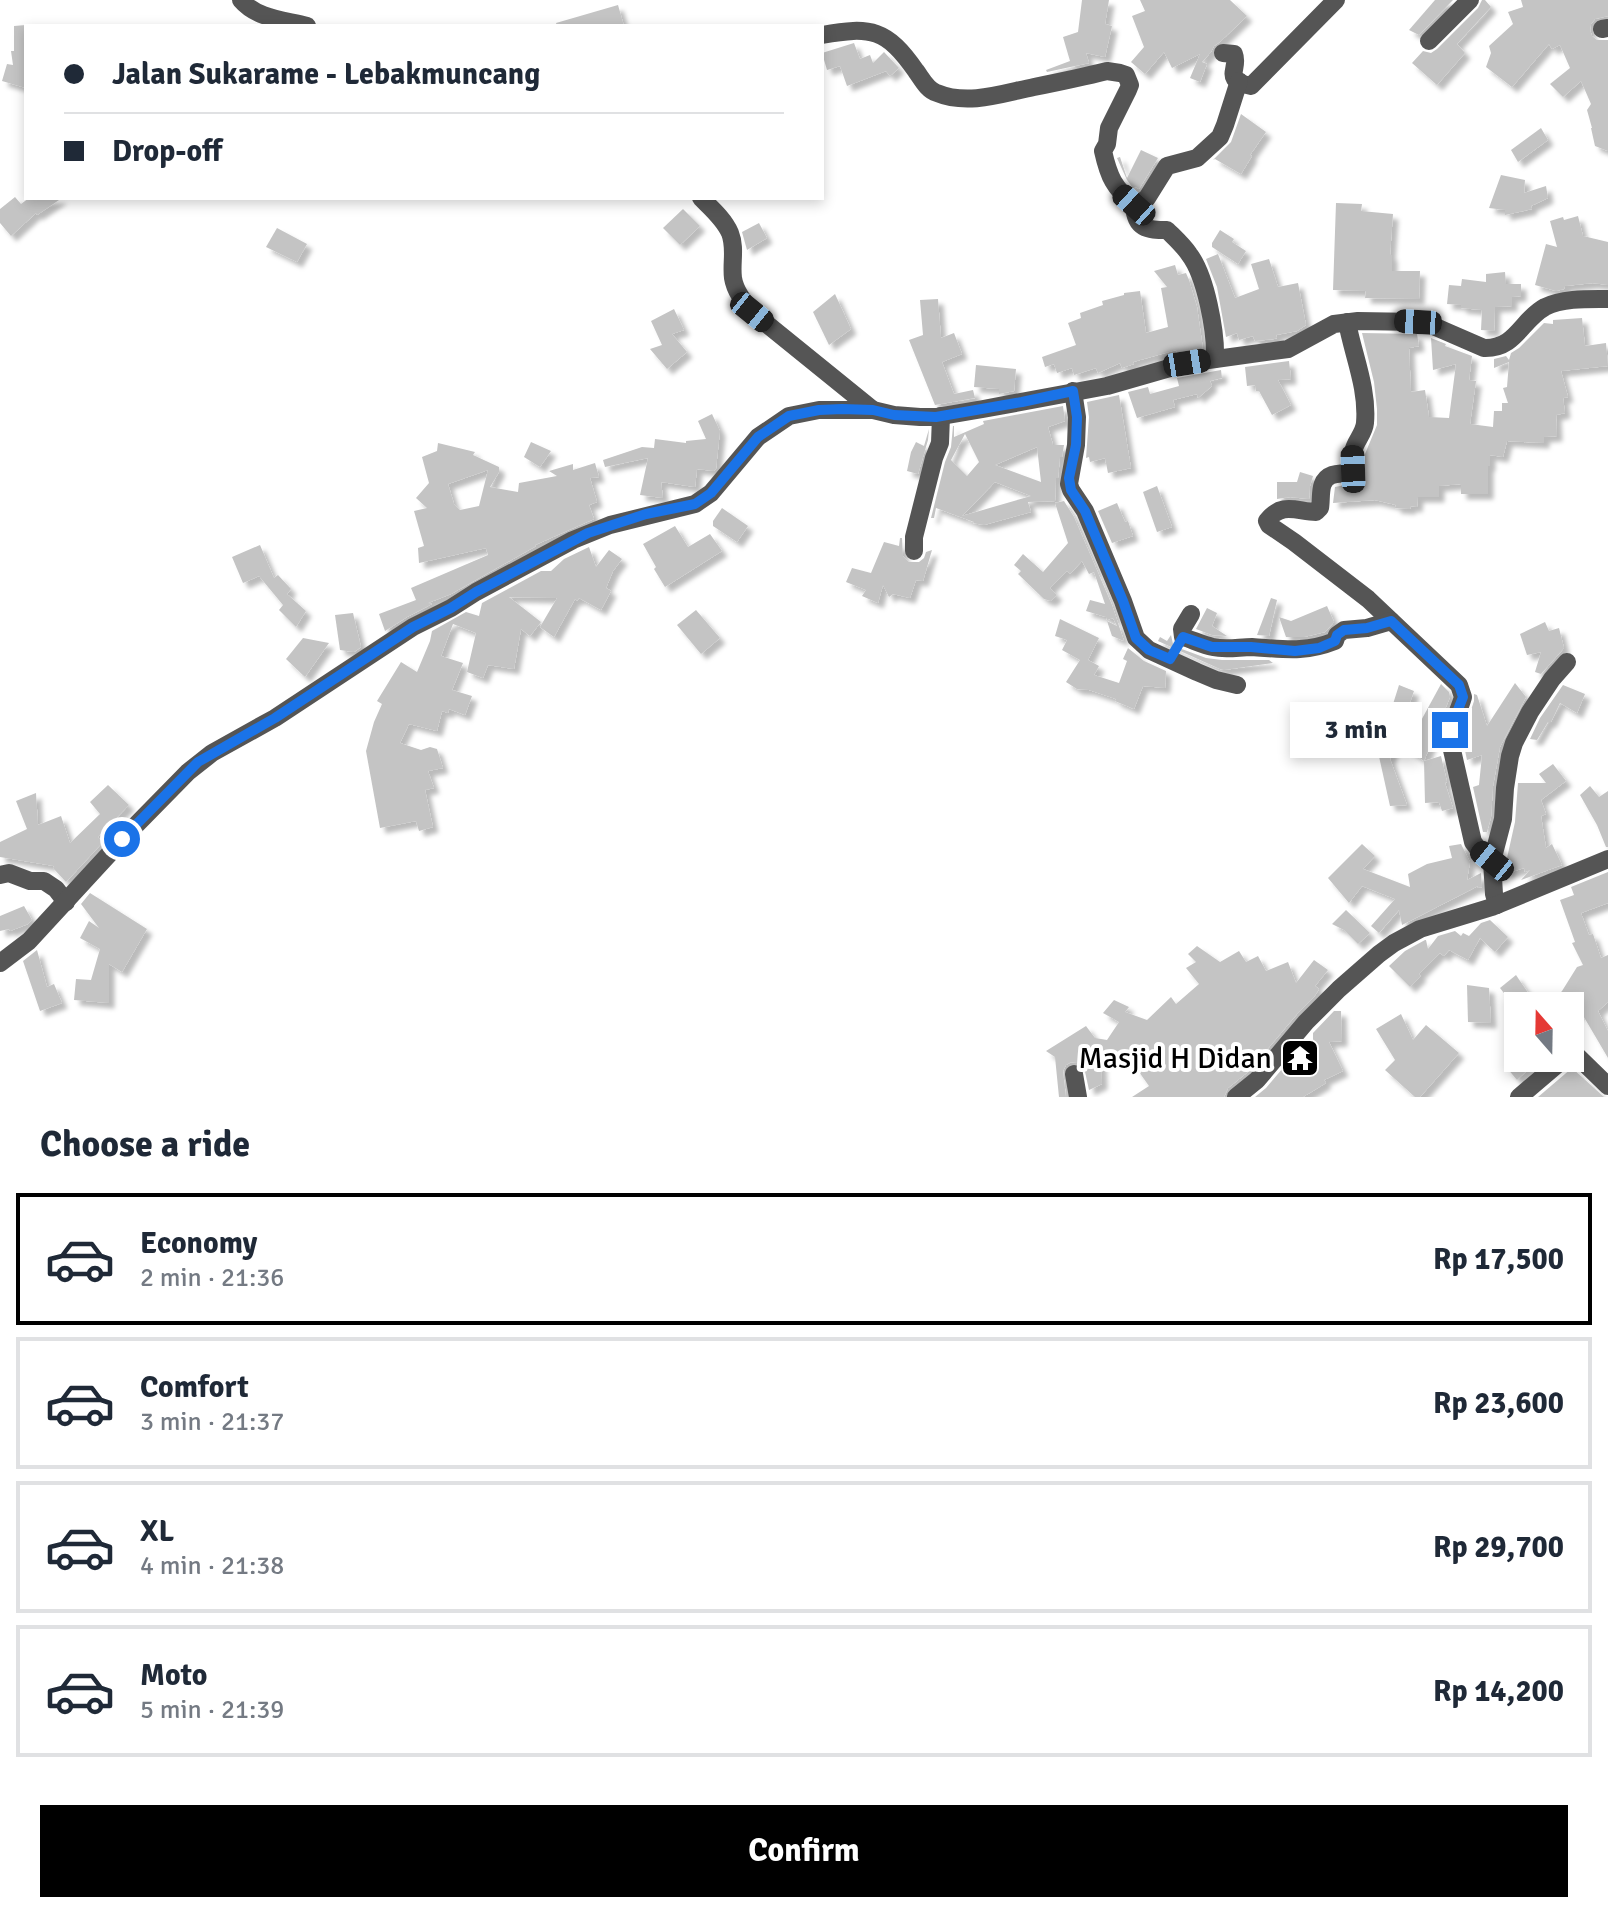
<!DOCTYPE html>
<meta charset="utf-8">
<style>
:root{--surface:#fff;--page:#f6f6f7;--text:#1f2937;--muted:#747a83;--line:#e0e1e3;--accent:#000}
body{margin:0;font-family:Signika,sans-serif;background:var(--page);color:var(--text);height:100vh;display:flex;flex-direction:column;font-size:30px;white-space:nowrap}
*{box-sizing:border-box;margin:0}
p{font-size:26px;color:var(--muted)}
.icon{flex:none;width:44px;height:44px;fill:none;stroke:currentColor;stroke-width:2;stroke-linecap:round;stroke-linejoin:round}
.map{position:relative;height:1097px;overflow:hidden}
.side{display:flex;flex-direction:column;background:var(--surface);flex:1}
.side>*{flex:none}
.guide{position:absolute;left:24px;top:24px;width:800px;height:176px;border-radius:0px;box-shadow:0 4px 12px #0003;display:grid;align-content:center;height:176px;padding:0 40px;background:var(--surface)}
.needle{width:52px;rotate:340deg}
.tools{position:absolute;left:1504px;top:992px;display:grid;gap:16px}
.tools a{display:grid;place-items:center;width:80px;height:80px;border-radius:0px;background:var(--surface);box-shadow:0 4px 12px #0003;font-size:40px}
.end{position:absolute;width:36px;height:36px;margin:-18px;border:10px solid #1a73e8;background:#fff;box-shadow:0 0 0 4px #fff}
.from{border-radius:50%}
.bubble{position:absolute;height:56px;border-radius:0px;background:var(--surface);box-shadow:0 4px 12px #0003;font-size:26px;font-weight:800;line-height:56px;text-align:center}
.car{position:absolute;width:24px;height:48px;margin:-24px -12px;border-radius:10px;box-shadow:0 0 6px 2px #0007;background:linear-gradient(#222 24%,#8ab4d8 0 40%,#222 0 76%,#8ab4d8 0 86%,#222 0)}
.guide b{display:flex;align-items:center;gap:28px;height:76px;font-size:30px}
.guide b+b{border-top:2px solid var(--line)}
.guide i{width:20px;height:20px;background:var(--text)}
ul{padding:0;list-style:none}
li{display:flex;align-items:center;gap:24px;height:132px;margin:0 16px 12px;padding:0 24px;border:4px solid var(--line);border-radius:0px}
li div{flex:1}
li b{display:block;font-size:30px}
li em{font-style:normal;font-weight:800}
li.active{border-color:var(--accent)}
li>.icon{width:72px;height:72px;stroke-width:1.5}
h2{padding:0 40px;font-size:36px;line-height:96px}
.action{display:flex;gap:16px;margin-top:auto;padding:16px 40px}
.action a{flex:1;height:92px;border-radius:0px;background:var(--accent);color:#fff;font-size:32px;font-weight:800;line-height:92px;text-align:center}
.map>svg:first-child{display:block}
.building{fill:#c4c4c4;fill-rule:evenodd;filter:url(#shadow)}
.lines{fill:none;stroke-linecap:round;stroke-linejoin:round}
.minor{stroke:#555;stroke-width:18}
.route{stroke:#1a73e8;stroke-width:10}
.labels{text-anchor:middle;stroke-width:8;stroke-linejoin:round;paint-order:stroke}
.poi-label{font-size:30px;fill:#000;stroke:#fff;text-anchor:end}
</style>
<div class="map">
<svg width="1608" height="1097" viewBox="0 0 1608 1097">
<defs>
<filter id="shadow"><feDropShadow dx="5.5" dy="5.5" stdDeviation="2" flood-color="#0004"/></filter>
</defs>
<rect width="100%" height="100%" fill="#fff"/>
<g class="building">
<polygon points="1082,0 1109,0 1105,24 1112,26 1105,57 1086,53 1089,63 1047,72 1046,70 1070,61 1063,37 1078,32"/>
<polygon points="1140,0 1230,0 1247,16 1221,41 1214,46 1211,52 1202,62 1207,64 1200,82 1190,78 1200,54 1172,68 1164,52 1145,74 1131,62 1144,47 1132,16 1145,11"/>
<polygon points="1435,0 1453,0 1419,35 1409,30"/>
<polygon points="1482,0 1485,0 1491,7 1457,44 1465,53 1437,85 1412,63 1423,51 1431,53 1437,49 1478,8"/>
<polygon points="1521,0 1608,0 1608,16 1595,19 1591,24 1590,30 1592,36 1597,40 1608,40 1608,151 1595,146 1591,128 1592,128 1587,110 1591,104 1581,81 1563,97 1550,84 1570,68 1560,45 1552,49 1549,44 1512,87 1486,67 1491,53 1489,46 1513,24 1508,12 1523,7"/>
<polygon points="618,5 624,26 557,26 556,23"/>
<polygon points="26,25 26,88 2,81 7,64 13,65 11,51 14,51 14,26"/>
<polygon points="854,43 860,59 870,55 873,63 884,52 899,68 890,76 886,71 847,86 840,66 827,70 822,53"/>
<polygon points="1241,114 1266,132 1250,155 1252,156 1241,174 1215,159 1213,160 1231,142"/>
<polygon points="1541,128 1548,140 1518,162 1511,150"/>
<polygon points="1141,150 1158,158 1139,189 1136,187 1133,188 1127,180 1117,158 1120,157 1127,178"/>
<polygon points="1501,175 1525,180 1524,193 1546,186 1548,198 1531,206 1532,209 1505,215 1505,210 1489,208"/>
<polygon points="15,197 21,204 29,198 62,198 37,215 36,213 11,236 0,223 0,209"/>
<polygon points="1336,203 1362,204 1361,211 1393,214 1390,255 1392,255 1392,271 1420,271 1419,299 1365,298 1366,291 1333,290"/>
<polygon points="683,209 700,226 680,245 663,228"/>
<polygon points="1578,216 1583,236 1608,242 1608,285 1593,283 1565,286 1564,289 1556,291 1535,285 1546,244 1557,247 1550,221 1563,217 1564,220"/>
<polygon points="759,223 767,238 747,250 742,232"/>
<polygon points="277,228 307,244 297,262 266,247"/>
<polygon points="1220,230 1234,239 1232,242 1246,251 1238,264 1212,247 1212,243"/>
<polygon points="1218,254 1235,298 1259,289 1251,264 1269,259 1278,287 1298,283 1306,325 1297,331 1276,335 1277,338 1274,339 1255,341 1253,336 1239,340 1237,333 1226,337 1217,287 1206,259"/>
<polygon points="1175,265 1178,275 1186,273 1189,280 1197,307 1203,349 1177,353 1176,350 1133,362 1134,364 1122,368 1120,363 1098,373 1096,368 1074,375 1072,368 1057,373 1054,364 1045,367 1042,357 1076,345 1068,323 1081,318 1080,313 1103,305 1102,301 1124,295 1124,293 1140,291 1146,333 1168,327 1161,288 1167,287 1154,271"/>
<polygon points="1505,272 1506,284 1521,284 1521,296 1512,297 1512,306 1495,307 1494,331 1481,330 1482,310 1461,308 1461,305 1447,304 1449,285 1461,286 1462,279 1486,282 1486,274"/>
<polygon points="835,294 851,329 829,345 813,312"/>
<polygon points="938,299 941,338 954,333 962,354 942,362 954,394 973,390 975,398 935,405 909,340 923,335 920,300"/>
<polygon points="674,309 684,330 672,334 687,352 667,369 650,349 662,345 651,321"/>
<polygon points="1582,318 1585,346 1606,343 1608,366 1561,371 1568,397 1563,398 1565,413 1556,415 1557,436 1544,437 1544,443 1507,441 1503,457 1490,455 1490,466 1488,466 1488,494 1461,494 1461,484 1439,486 1439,497 1418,497 1417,507 1411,506 1410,509 1395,508 1396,505 1375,500 1333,503 1335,487 1355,483 1363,477 1365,454 1377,425 1377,409 1374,382 1362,333 1417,334 1419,346 1409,348 1411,392 1425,390 1429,417 1449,418 1456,364 1433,370 1431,338 1446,344 1445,346 1472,356 1469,380 1476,381 1470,424 1493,427 1494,411 1502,411 1502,403 1508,403 1503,388 1507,387 1509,362 1494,368 1494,359 1506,356 1509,360 1511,353 1519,348 1544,323 1553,324 1553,320"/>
<polygon points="1289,361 1291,379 1278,380 1291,405 1272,415 1259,391 1256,391 1255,385 1247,386 1245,367"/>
<polygon points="976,365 1016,369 1014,391 999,394 999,389 974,387"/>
<polygon points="1221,370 1222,378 1210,381 1212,386 1198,398 1197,394 1173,400 1175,407 1137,418 1128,392 1148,387 1150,394 1179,386 1177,378"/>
<polygon points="1119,395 1131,468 1108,473 1105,458 1090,462 1089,457 1086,458 1089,417 1087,402"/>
<path d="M 1063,406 L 1065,421 L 1048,427 L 1053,445 L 1064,445 L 1062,457 L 1060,457 L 1058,478 L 1056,478 L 1055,501 L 1028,502 L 1031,512 L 984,525 L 973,523 L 974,522 L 936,508 L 934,518 L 931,518 L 945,462 L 951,447 L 953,426 L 954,426 L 954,437 L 984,424 L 983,421 ZM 965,434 L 979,462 L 967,476 L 951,460 ZM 1037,447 L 1041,482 L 995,465 ZM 995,482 L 1031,496 L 962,516 Z"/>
<polygon points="712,414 720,431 716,469 714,471 697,469 695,487 661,482 663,498 640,495 648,458 605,467 603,460 642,447 654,448 655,439 686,443 686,441 706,439 698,421"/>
<polygon points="929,429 928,440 918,474 907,471 911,452 916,442 924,446"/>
<polygon points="531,442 551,451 540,467 524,457"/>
<path d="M 438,443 L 475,452 L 473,455 L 499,467 L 499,472 L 490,487 L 518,492 L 519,483 L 557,476 L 549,471 L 573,464 L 573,470 L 595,463 L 599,477 L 590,478 L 597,502 L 589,505 L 594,519 L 535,545 L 536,546 L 451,594 L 428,603 L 432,604 L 407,617 L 385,631 L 379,614 L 416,600 L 411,588 L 488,555 L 486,548 L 419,563 L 418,548 L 424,546 L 414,511 L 427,508 L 416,498 L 429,483 L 422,457 L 437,451 ZM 488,470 L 479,506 L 460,510 L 454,504 L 448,484 Z"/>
<polygon points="1300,472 1313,476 1310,486 1309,499 1290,497 1277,499 1277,482 1297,482"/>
<polygon points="1157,486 1172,527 1157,532 1143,492"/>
<polygon points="1064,501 1074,517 1112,605 1124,641 1112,636 1107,621 1117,626 1113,618 1107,620 1106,617 1086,611 1090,600 1105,604 1094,572 1089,574 1082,561 1070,574 1067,571 1050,588 1057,595 1051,601 1044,599 1018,574 1021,571 1014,565 1023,554 1043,572 1068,543 1055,503"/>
<polygon points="1117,503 1125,522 1128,521 1133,536 1112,543 1098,511"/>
<polygon points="722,508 748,526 737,542 713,526 713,521"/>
<polygon points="675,526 688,547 710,534 722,551 665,587 654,569 656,567 643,544"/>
<polygon points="900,538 902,538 903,556 909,562 919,562 924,558 926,552 932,550 923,581 916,580 910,598 893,594 889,597 883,585 878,603 862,596 866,590 846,582 852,568 871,573 884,542 899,546"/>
<polygon points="260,545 274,578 278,575 291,589 287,594 306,611 296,627 279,610 283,605 259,576 243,583 232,557"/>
<polygon points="589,547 596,567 609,550 622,559 613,571 606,588 611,591 601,610 579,598 577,601 575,599 554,637 540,627 557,598 509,597 541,622 530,636 521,629 514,669 488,665 483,678 467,672 476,633 453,624 441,656 463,663 452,690 472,696 465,715 449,709 448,713 442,711 437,731 409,724 400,743 421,750 430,747 437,749 443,768 428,771 434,788 425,790 433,827 419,831 416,821 380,828 366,751 374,722 382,704 377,701 401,662 417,672 430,641 432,631 466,612 479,616 482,603 541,571 551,571 564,559"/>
<polygon points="1271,598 1277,600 1269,636 1257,635"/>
<polygon points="1327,606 1334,622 1325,632 1304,637 1286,637 1279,617 1291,621"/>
<polygon points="1207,608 1217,613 1212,626 1227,636 1212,635 1196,629"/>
<polygon points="696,610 720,638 701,654 677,625"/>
<polygon points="353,613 361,647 354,652 340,650 335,615"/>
<polygon points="1060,619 1099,638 1088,660 1099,666 1094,675 1119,683 1127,661 1123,659 1128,648 1144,661 1166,671 1165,688 1143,686 1134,709 1115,701 1116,699 1089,690 1077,689 1066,682 1080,660 1062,650 1067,640 1055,636"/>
<polygon points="1545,622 1549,631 1559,628 1564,648 1541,674 1535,672 1541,652 1527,655 1520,634"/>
<polygon points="1171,635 1173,644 1179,648 1206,658 1222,660 1269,660 1273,663 1224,670 1220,669 1158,641 1160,637 1167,641"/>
<polygon points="303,638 329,643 305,677 286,659"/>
<polygon points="1515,683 1526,697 1500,747 1493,786 1491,817 1487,832 1483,832 1473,787 1479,785 1482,755 1467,760 1463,741 1464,731 1474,701 1474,694 1477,695 1487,726"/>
<polygon points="1441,684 1449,692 1450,697 1424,761 1406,748"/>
<polygon points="1399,685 1414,691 1390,759 1407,805 1390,806 1378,752"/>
<polygon points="1563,685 1585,694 1577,713 1560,703 1551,722 1548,722 1537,740 1530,739 1540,718"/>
<polygon points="1441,756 1447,782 1445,783 1453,808 1442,811 1439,802 1425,803 1424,761"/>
<polygon points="1553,764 1566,781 1541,800 1546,814 1541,816 1546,848 1552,844 1562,865 1521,880 1530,870 1525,872 1524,868 1505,874 1504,862 1507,858 1515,822 1518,783 1546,783 1539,774"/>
<polygon points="108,785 129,805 98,837 103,842 66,882 53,868 54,866 0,857 0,842 27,829 16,801 36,793 38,825 61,816 70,843 100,814 90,802"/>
<polygon points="1590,786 1599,797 1608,791 1608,847 1606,847 1597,825 1580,795"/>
<polygon points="1362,844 1375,856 1363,869 1410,887 1408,874 1427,864 1452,858 1449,846 1461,844 1470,862 1467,880 1481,873 1482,887 1477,888 1478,886 1402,925 1399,910 1379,933 1371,926 1395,899 1362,886 1349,903 1328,878"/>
<polygon points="1608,872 1608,903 1581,913 1589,935 1593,934 1601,958 1608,955 1608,1002 1598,1011 1608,1031 1608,1058 1581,1012 1570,1018 1570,1006 1549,1006 1562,991 1577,967 1583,965 1572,943 1575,942 1560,900 1574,895 1571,887"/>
<polygon points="90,893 147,929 122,972 109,964 109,1003 74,1000 76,979 91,980 100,949 80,938 89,921 99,928 81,904"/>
<polygon points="24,906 32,920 28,924 10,931 9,929 0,931 0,916"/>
<polygon points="1346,910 1370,933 1358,944 1344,930 1332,924"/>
<polygon points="1490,920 1508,937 1495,952 1480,938 1468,960 1449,950 1444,956 1440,953 1419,974 1421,976 1410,987 1389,966 1405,951 1425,940 1426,940 1428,949 1438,936 1455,931 1461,936 1463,933 1469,936 1481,923"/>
<polygon points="1197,946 1220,962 1239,951 1246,962 1258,956 1266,971 1288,962 1296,983 1314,960 1328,970 1315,986 1319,989 1314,997 1297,1014 1249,1071 1228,1088 1224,1097 1132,1097 1149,1086 1132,1062 1101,1057 1102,1084 1089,1090 1084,1067 1077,1063 1071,1062 1066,1065 1063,1071 1066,1097 1059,1097 1055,1057 1046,1051 1086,1026 1095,1038 1107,1040 1119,1022 1103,1013 1114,1000 1129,1007 1125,1012 1147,1020 1171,997 1176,1004 1199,984 1186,968 1196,962 1188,954"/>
<polygon points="37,950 47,987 54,984 62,1003 40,1011 23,961"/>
<polygon points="1516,975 1537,1006 1514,1006 1500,988"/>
<polygon points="1467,985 1489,988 1491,1023 1468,1022"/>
<polygon points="1334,1011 1341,1011 1342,1041 1329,1042 1343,1071 1324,1080 1326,1083 1303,1097 1255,1097 1266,1088 1299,1049 1313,1042 1313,1033"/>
<polygon points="1401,1014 1413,1040 1426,1025 1459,1053 1420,1097 1415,1097 1385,1070 1395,1060 1376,1029"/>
<polygon points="1517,1058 1540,1058 1517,1080 1507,1068"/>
<polygon points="1572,1068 1604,1097 1538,1097"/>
</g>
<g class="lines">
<g class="minor">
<path d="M 241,0 C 257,19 285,20 307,26"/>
<polyline points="1602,29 1608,28"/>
<path d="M 822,35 C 871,26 887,29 916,71 C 922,79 927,90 937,93 C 968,106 1004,93 1034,87 C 1059,82 1083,77 1107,71 L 1120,73 L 1126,75 L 1130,85 L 1128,90 L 1109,128 L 1107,144 L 1103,151 C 1109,178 1114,187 1134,205 C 1135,229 1147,230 1167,230 C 1175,238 1183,245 1189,254 C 1206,276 1216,332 1215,359"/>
<polyline points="1429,41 1470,0"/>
<path d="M 1223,53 L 1234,54 C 1240,69 1221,80 1251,86 L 1336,0"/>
<path d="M 701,198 C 711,208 724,219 730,233 C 736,248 731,263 733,278 C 735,291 744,302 752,312 L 873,410"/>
<polyline points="1134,208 1147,198 1167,166 1197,158 1220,137 1225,125 1239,81"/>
<path d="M 1347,322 C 1353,355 1368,388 1365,423 C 1364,434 1355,441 1353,452 C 1352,458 1353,465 1353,471 C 1346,474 1340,473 1332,475 C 1318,480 1322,497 1320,508 L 1316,512 C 1298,512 1282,501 1267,521 L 1269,525 L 1294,542 L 1368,599 L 1459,685 L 1463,697 C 1457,718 1448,726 1452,750 L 1473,842 L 1479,850 L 1492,861"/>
<polyline points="1073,391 1077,417 1076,445 1069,484 1071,490 1085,511 1123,601 1136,638 1149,650 1197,672 1216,680 1237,685"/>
<polyline points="914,551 914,537 934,458 940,443 941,416"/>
<path d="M 1191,614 L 1182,629 L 1183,637 C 1193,640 1203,645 1213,647 C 1226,650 1239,647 1252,647 C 1284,649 1305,653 1335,641 L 1337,635 L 1344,630 L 1367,628 L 1391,621"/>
<polyline points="0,875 9,873 30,881 44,881 56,889 66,902"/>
<polyline points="1497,905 1494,894 1492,861 1503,819 1505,788 1510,756 1514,743 1530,712 1552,679 1567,662"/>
<path d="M 0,963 L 29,941 L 135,826 L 188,772 L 212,753 L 275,718 L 413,627 L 451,608 L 476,592 L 573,540 L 610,525 L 695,504 L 711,493 L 758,437 L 789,416 L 819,410 L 873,410 L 894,415 L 920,417 L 936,417 L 983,409 L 1107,386 L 1187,363 L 1288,349 L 1334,324 L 1358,321 L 1418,322 L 1431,325 L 1484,348 C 1516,349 1521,320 1545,307 C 1563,298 1588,299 1608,299"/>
<polyline points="1570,1055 1574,1053 1608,1086"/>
<polyline points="1074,1074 1078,1097"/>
<polyline points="1236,1097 1257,1080 1306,1022 1339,989 1379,954 1394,943 1420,929 1492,907 1608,859"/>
<polyline points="1519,1097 1565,1058"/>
</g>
</g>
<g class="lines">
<polyline class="route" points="122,839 198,762 275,718 413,627 451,608 476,592 588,533 646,514 695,504 711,493 758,437 789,416 819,410 842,409 873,410 894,415 936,417 1022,402 1073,391 1077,417 1076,445 1069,478 1071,490 1085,511 1123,601 1136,638 1149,650 1170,659 1183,637 1212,647 1251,647 1295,651 1319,648 1335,641 1337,635 1344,630 1367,628 1391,621 1459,685 1463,697 1450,730"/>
</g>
<defs>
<symbol id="temple-square" viewBox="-11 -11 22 22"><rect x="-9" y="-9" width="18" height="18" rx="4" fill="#000" stroke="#fff"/><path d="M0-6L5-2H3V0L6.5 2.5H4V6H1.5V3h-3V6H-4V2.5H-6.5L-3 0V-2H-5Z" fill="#fff"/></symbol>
</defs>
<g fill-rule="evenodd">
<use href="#temple-square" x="1278" y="1036" width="44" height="44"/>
</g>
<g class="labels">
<g class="poi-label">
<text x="1272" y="1068">Masjid H Didan</text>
</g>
</g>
</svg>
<div class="tools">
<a><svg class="needle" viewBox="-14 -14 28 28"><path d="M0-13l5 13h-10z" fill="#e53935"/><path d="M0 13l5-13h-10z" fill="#747a83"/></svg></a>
</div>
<i class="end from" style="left:122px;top:839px"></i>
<i class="end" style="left:1450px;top:730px"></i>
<div class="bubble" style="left:1290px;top:702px;width:132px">3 min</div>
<i class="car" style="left:1134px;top:205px;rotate:312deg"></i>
<i class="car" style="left:752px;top:312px;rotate:129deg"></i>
<i class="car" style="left:1418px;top:322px;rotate:273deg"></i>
<i class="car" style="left:1187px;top:363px;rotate:81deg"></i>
<i class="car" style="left:1353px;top:469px;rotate:358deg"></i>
<i class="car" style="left:1492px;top:861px;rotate:309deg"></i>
<div class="guide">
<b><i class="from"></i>Jalan Sukarame - Lebakmuncang</b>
<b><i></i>Drop-off</b>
</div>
</div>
<section class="side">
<h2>Choose a ride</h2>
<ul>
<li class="active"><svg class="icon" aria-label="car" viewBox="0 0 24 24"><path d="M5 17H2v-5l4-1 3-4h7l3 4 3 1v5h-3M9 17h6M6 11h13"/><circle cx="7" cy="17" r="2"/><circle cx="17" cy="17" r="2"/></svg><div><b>Economy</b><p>2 min · 21:36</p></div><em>Rp 17,500</em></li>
<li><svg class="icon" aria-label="car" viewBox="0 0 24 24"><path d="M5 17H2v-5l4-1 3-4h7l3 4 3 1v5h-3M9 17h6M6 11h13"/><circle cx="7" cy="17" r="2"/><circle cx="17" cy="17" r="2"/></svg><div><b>Comfort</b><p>3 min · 21:37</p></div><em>Rp 23,600</em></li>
<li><svg class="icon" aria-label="car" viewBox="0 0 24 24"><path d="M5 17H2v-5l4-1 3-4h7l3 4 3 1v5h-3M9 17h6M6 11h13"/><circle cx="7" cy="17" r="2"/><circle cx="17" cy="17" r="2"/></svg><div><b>XL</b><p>4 min · 21:38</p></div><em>Rp 29,700</em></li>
<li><svg class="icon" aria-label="car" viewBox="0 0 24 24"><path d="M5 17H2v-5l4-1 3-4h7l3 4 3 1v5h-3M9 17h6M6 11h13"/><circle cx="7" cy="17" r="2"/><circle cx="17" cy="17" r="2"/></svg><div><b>Moto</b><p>5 min · 21:39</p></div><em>Rp 14,200</em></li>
</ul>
<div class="action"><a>Confirm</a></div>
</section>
